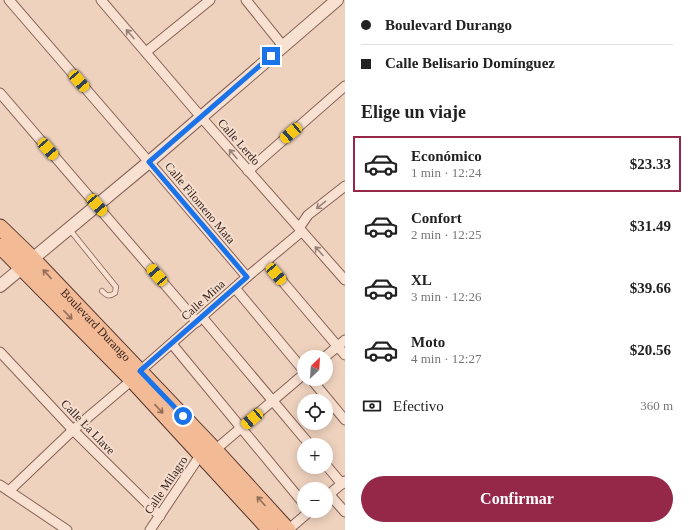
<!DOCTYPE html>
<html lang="es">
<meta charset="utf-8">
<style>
:root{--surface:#fff;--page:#f6f6f6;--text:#222;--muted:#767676;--line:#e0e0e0;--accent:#952748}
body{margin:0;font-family:"Times New Roman",serif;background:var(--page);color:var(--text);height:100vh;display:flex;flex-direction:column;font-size:15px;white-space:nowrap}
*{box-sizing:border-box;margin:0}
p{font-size:13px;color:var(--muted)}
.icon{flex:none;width:22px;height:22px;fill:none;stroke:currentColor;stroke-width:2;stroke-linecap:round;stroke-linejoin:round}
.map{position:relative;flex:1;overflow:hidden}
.side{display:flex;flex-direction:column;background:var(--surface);width:344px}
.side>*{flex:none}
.top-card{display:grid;align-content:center;height:88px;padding:0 16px;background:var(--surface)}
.needle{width:26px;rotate:25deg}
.controls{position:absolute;left:297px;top:350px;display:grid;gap:8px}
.controls a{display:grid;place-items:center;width:36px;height:36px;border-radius:50%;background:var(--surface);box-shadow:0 2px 10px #0003;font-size:20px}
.end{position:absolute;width:18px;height:18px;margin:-9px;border:5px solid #1a73e8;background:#fff;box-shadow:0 0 0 2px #fff}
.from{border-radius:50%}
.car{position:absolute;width:12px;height:24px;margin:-12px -6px;border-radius:5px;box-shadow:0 0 3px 1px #0007;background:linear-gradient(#f5c518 24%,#345 0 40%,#f5c518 0 76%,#345 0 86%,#f5c518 0)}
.top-card b{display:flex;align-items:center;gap:14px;height:38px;font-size:15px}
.top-card b+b{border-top:1px solid var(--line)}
.top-card i{width:10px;height:10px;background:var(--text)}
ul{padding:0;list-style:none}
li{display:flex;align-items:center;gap:12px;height:56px;margin:0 8px 6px;padding:0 8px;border:2px solid transparent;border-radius:0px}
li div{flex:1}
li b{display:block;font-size:15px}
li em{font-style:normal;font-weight:800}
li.active{border-color:var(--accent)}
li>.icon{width:36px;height:36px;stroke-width:1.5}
h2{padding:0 16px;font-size:18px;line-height:48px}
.pay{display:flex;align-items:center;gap:10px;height:44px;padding:0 16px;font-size:15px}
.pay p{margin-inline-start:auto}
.action{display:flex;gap:8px;margin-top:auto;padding:8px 16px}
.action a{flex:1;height:46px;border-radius:24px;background:var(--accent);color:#fff;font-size:16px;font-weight:800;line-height:46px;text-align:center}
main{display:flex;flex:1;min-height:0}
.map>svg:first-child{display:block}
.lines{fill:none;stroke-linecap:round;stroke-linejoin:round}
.service-casing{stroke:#866257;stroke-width:6}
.minor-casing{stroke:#866257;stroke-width:11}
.tertiary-casing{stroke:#866257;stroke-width:14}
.primary-casing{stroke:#53322c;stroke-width:17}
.service{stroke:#f9e1d1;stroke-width:4.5}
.minor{stroke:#f9e1d1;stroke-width:9}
.tertiary{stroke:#f9e1d1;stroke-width:12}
.primary{stroke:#f2ba95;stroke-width:15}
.oneway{stroke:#978176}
.oneway2{stroke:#946e58}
.route{stroke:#1a73e8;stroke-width:5}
.labels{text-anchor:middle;stroke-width:4;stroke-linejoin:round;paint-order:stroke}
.street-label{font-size:12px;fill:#35211c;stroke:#f5dece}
</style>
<main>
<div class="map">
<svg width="345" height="530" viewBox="0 0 345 530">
<rect width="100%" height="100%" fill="#eed2be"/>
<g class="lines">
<defs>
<path id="service" d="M 70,230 L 116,287 L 115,293 C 109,297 107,296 102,291"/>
<g id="minor">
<polyline points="9,0 149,162 247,277"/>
<polyline points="101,0 201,117 345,280"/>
<polyline points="246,0 283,46"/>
<polyline points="146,52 210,0"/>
<polyline points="0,93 197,322"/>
<polyline points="248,171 345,86"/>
<polyline points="299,228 308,215 345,186"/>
<polyline points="266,262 345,355"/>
<polyline points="235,288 304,371"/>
<polyline points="202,317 310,445"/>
<polyline points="172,344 304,504"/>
<polyline points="0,352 73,430 160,516"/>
<polyline points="325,357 345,340"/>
<polyline points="140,371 247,277 301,232"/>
<polyline points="311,379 345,420"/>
<polyline points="215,450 304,374"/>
<polyline points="326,465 342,484"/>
<polyline points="0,485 67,530"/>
<polyline points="9,491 73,430 132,380"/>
<polyline points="329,494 345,512"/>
<polyline points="326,497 345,481"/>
<polyline points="150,530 201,454"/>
<polyline points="288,530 310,511"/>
</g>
<polyline id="tertiary" points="0,286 149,162 337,0"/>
<g id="primary">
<path id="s1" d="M 0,227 L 32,258 L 215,450 L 288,530"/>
<polyline points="0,246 132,380 270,530"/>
</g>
</defs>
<use href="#service" class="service-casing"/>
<use href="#minor" class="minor-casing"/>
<use href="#tertiary" class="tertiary-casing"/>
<use href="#primary" class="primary-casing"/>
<use href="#service" class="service"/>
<use href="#minor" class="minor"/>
<use href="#tertiary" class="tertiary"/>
<use href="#primary" class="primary"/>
</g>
<defs><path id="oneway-shaft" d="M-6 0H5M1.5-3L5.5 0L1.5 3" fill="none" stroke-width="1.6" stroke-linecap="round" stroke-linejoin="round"/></defs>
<g class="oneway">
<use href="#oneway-shaft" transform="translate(130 34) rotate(-131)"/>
<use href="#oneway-shaft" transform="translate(233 154) rotate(-131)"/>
<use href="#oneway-shaft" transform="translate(321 205) rotate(141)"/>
<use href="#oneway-shaft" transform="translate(319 251) rotate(-132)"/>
</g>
<g class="oneway2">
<use href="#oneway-shaft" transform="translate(47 274) rotate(-133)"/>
<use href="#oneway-shaft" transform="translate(68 315) rotate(46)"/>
<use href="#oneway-shaft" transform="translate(159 409) rotate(47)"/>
<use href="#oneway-shaft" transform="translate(261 501) rotate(-132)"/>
</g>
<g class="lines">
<polyline class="route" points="183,416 140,371 247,277 149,162 271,56"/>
</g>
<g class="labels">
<g class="street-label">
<text transform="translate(239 142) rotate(49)" y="4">Calle Lerdo</text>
<text transform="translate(200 203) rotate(50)" y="4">Calle Filomeno Mata</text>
<text transform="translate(203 300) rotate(-42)" y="4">Calle Mina</text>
<text dy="4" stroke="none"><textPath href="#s1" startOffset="137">Boulevard Durango</textPath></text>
<text transform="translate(88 427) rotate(46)" y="4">Calle La Llave</text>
<text transform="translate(166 485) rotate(-56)" y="4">Calle Milagro</text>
</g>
</g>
</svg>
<div class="controls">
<a><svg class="needle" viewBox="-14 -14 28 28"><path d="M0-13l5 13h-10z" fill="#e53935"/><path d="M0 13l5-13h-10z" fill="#767676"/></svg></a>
<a><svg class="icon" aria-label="locate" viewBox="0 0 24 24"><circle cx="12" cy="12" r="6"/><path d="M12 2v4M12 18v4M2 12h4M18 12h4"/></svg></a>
<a>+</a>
<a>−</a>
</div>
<i class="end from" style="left:183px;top:416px"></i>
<i class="end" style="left:271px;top:56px"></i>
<i class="car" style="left:79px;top:81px;rotate:139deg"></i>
<i class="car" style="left:291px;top:133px;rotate:229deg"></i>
<i class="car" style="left:48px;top:149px;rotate:139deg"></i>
<i class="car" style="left:97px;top:205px;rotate:139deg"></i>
<i class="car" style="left:276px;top:274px;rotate:140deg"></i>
<i class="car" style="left:157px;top:275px;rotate:319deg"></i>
<i class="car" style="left:252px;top:419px;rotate:230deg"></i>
</div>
<section class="side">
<div class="top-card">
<b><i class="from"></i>Boulevard Durango</b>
<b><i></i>Calle Belisario Domínguez</b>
</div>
<h2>Elige un viaje</h2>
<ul>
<li class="active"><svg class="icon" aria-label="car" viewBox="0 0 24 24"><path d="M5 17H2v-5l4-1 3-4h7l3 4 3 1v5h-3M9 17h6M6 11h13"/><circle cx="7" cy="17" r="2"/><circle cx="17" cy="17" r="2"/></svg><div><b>Económico</b><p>1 min · 12:24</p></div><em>$23.33</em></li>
<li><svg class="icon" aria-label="car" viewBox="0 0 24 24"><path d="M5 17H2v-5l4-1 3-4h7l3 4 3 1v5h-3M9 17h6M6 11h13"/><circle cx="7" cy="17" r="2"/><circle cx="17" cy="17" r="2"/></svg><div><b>Confort</b><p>2 min · 12:25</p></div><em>$31.49</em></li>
<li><svg class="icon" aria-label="car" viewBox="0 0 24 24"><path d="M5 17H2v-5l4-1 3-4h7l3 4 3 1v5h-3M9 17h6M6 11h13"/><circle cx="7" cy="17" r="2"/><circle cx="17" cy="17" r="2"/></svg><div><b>XL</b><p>3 min · 12:26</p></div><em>$39.66</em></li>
<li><svg class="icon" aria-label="car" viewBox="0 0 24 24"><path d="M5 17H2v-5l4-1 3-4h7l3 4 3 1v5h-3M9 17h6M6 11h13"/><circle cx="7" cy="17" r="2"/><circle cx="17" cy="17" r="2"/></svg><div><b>Moto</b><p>4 min · 12:27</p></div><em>$20.56</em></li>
</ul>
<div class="pay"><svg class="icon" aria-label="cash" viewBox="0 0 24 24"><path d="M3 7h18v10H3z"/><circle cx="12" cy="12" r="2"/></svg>Efectivo<p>360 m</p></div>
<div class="action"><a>Confirmar</a></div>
</section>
</main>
